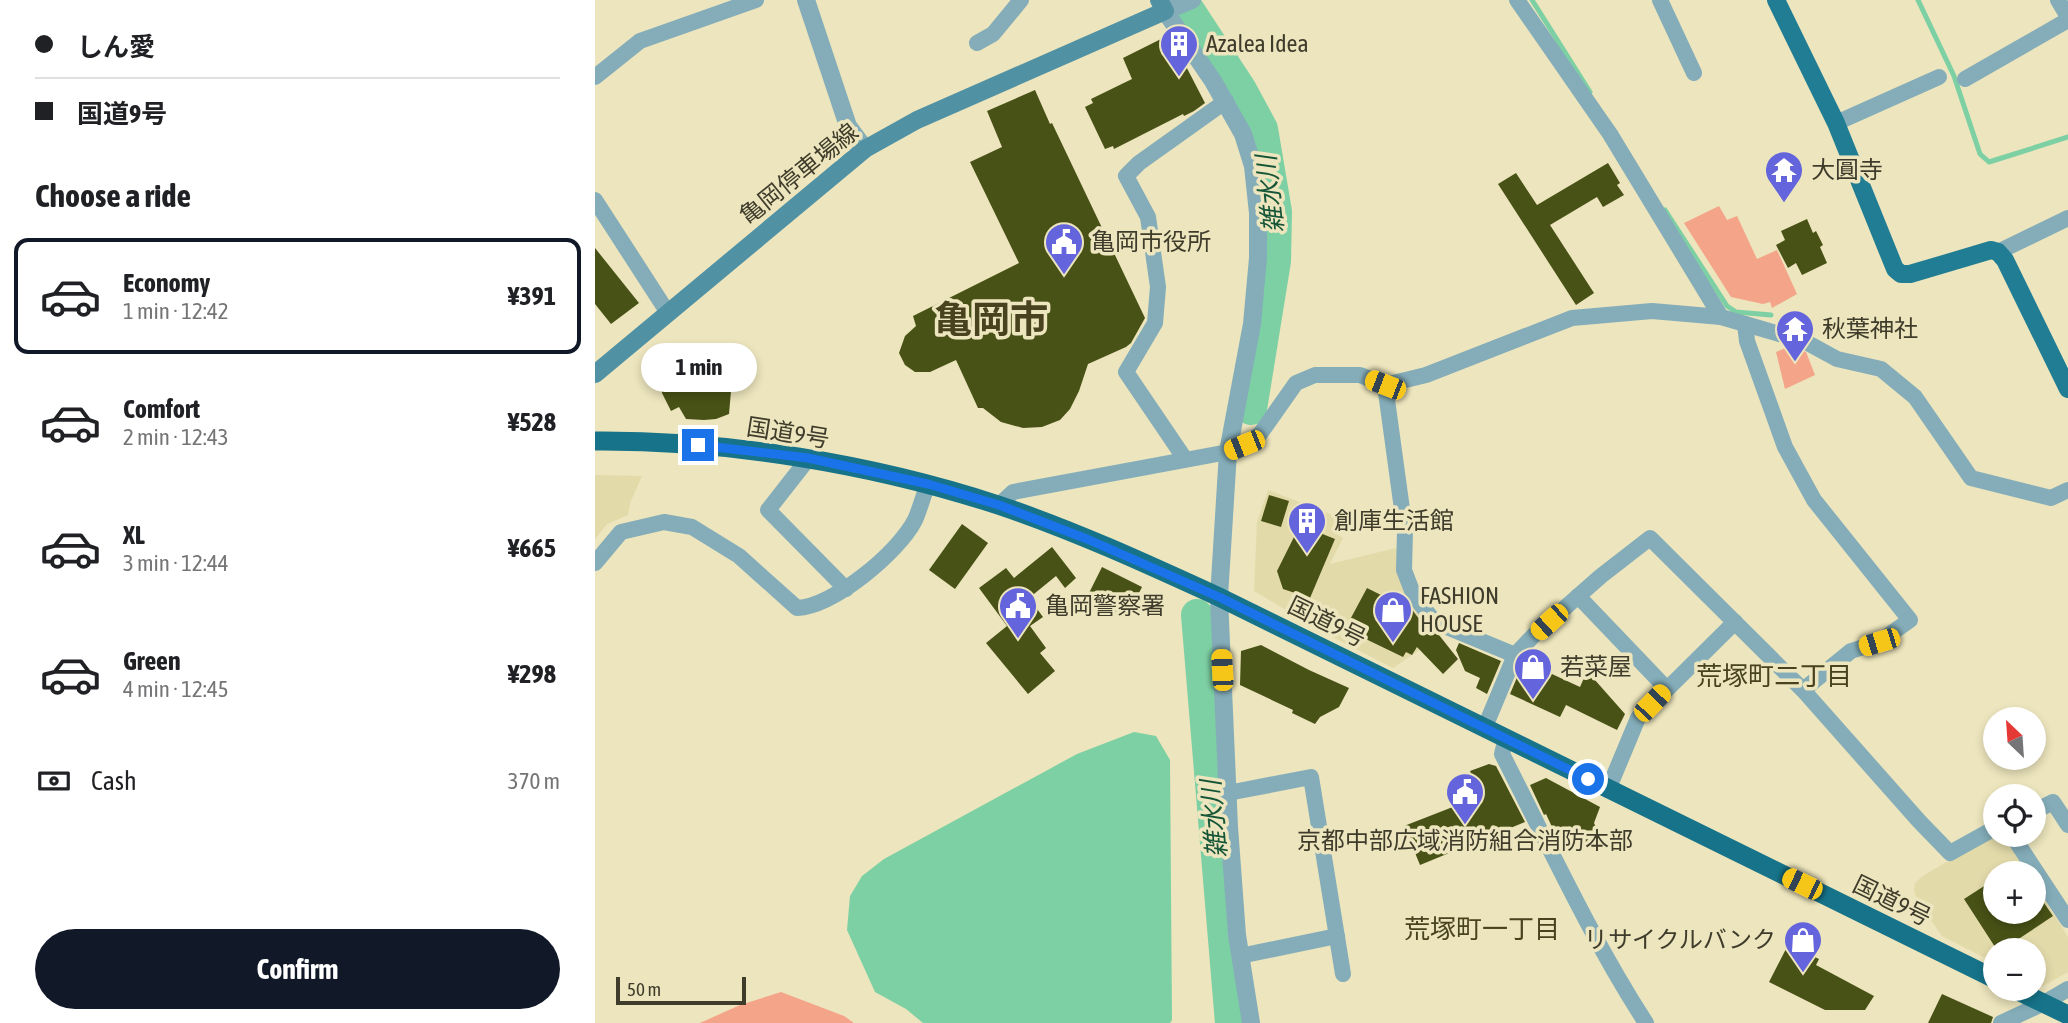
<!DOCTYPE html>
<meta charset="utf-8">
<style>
:root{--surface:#fff;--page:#f2f2f2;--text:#202124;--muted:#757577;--line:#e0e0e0;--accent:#111827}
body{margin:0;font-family:"Asap Condensed","Noto Sans JP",sans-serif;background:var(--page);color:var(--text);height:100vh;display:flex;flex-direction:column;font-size:26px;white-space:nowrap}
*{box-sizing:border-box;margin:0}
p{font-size:23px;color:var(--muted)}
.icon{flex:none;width:38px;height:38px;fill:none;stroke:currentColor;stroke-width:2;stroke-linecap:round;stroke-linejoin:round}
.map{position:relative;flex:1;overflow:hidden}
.side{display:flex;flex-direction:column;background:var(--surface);width:595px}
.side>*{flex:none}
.top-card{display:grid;align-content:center;height:154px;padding:0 35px;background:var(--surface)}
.needle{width:46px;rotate:335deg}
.controls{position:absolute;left:1388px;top:707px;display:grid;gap:14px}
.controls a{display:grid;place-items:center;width:63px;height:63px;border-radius:50%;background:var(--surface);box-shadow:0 4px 10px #0003;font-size:35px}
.scale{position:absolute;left:21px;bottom:18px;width:130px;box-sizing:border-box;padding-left:7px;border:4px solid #3f3c2c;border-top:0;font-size:19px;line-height:24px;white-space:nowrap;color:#3f3c2c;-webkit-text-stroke:5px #ece5bd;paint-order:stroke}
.end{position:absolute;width:32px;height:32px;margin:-16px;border:9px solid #1a73e8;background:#fff;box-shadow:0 0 0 4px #fff}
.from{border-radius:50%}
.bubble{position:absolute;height:49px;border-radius:24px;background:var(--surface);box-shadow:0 4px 10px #0003;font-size:23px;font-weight:700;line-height:49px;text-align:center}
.car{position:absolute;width:21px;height:42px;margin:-21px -10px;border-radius:9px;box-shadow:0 0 5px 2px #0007;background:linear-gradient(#f5c518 24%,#345 0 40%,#f5c518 0 76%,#345 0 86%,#f5c518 0)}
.top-card b{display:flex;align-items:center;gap:24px;height:66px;font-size:26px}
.top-card b+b{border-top:2px solid var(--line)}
.top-card i{width:18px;height:18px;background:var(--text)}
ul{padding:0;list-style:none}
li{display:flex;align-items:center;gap:21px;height:116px;margin:0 14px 10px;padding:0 21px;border:4px solid transparent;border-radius:14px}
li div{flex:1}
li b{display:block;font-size:26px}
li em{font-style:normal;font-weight:700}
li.active{border-color:var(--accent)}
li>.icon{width:63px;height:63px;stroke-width:1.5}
h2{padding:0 35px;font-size:32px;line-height:84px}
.pay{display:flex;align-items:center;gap:18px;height:77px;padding:0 35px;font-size:26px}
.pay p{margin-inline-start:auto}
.primary-button{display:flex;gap:14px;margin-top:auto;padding:14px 35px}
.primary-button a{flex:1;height:80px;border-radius:42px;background:var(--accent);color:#fff;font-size:28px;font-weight:700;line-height:80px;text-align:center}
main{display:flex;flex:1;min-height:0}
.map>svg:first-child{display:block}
.built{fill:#e3daaa}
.green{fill:#f4a489}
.water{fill:#7dd0a3}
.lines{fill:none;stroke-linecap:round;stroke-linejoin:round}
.stream{stroke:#7dd0a3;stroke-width:5}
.river{stroke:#7dd0a3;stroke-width:32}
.building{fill:#485216}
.minor{stroke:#84adb9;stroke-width:16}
.tertiary{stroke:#84adb9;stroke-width:18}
.secondary{stroke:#5191a4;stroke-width:18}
.primary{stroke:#217d94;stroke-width:18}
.trunk{stroke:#167389;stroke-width:19}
.route{stroke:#1a73e8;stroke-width:9}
.labels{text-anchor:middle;stroke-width:7;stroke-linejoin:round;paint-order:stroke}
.poi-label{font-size:24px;fill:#3f3c2c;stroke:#ece5bd;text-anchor:start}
.street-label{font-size:24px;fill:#3f3c2c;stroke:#ece5bd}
.water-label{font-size:26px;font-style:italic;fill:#165638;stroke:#ece5bd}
.neighbourhood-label{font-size:26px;fill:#48421e;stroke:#ece5bd}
.town-label{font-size:38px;font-weight:bold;fill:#48421e;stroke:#ece5bd}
</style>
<main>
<section class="side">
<div class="top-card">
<b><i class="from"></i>しん愛</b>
<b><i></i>国道9号</b>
</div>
<h2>Choose a ride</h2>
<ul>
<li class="active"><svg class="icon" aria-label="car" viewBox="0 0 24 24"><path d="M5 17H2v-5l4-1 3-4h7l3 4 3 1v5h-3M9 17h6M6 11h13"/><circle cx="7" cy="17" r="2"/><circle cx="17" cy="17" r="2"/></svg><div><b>Economy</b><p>1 min · 12:42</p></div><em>¥391</em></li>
<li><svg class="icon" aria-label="car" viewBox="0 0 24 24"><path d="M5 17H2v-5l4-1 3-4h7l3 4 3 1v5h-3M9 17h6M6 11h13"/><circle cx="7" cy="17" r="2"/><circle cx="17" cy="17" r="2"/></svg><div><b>Comfort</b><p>2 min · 12:43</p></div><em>¥528</em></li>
<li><svg class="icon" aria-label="car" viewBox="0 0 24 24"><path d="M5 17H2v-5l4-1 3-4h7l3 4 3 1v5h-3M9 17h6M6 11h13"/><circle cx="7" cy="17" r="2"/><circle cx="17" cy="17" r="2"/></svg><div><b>XL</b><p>3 min · 12:44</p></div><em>¥665</em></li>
<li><svg class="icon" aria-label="car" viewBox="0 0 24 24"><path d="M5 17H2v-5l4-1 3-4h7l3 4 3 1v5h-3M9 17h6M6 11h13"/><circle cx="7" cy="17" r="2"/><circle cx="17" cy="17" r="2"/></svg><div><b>Green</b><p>4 min · 12:45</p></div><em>¥298</em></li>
</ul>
<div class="pay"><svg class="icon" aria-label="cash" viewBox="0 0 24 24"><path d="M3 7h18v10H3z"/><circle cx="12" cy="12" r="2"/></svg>Cash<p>370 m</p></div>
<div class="primary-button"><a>Confirm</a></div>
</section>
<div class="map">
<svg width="1473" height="1023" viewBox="0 0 1473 1023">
<rect width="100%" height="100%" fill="#ece5bd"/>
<g class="built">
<polygon points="0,475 47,476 35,503 33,515 12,524 0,539"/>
<polygon points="673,490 748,519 739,532 748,538 735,564 801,548 809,585 819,604 847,635 798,668 724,630 659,591 662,522"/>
<polygon points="1400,834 1411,838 1433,873 1400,873 1400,912 1438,912 1439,882 1473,937 1473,972 1446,987 1439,983 1438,950 1400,950 1400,963 1347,936 1323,902 1319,891 1320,883 1329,875"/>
</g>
<g class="green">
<polygon points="1124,206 1132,220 1142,216 1162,259 1182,250 1202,294 1177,308 1175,302 1168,304 1136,297 1089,223"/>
<polygon points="1195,346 1211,352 1220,375 1190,389 1181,352"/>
<polygon points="186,992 249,1016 259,1023 105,1023 145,1005"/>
</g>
<polygon class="water" points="539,732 561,736 575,760 577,1020 575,1023 328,1023 311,1009 280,992 252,930 255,896 267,876 289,859 482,754"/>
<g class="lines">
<g class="stream">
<polyline points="937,0 995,92"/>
<polyline points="1323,0 1359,76 1385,154 1394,162 1473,137"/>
<polyline points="1070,210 1132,306 1141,312 1176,315"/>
</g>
<g class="river">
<polyline points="587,0 646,90 667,129 681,212 680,261 656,409"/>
<polyline points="602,615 636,1023"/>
</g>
</g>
<g class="building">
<polygon points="566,39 572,51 581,47 610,103 599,111 589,116 588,114 519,149 518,146 510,149 490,107 498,103 496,99 537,79 528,58"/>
<polygon points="440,90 455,124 457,123 550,318 536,343 531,347 493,364 484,391 475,409 465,420 447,427 428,428 406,422 388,408 383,408 361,360 335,372 320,372 310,365 304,353 310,336 321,326 318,316 424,263 375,162 407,147 392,111"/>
<polygon points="1013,163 1025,183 1022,185 1029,195 1008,207 1002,197 955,225 999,293 981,305 903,184 921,173 942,205"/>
<polygon points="1212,219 1218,233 1221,231 1228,245 1225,247 1232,263 1207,275 1201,263 1193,268 1181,245 1190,240 1186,231"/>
<polygon points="0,248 44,303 16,324 0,304"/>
<polygon points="89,356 106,356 116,361 136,391 134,414 121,419 109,420 91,419 84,407 76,411 67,393 65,382 76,376 76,368"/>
<polygon points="674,495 694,501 686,527 666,521"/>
<polygon points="367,524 393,543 360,589 334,570"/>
<polygon points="705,525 740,539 715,598 688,589 682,571"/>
<polygon points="457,547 481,578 470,588 461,576 434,598 448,617 435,626 451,648 445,653 460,671 433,694 391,643 412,626 384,588 411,568 419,578"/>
<polygon points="507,567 547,587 531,619 491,599"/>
<polygon points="772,588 818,611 825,620 824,622 835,631 844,635 863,659 848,674 822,647 817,655 811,652 808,657 750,629"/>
<polygon points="864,643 906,661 892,694 881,688 885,678 870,671 861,650"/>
<polygon points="666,645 714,670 754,688 744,707 725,717 720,724 697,713 698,710 645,685 646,651"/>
<polygon points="931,662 985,687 992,671 1030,714 1022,730 971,705 965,717 915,694 926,668 928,670"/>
<polygon points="894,764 901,766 930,822 825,865 809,826 886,796 875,771"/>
<polygon points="951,778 1005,807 999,823 1005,836 969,853 951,814 949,815 935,785"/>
<polygon points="1400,879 1400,912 1438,912 1438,887 1458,916 1407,950 1402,950 1369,899"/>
<polygon points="1193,945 1224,959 1221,965 1279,996 1270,1010 1230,1010 1174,982"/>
<polygon points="1347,994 1398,1017 1396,1023 1333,1023"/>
</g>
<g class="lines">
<g class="minor">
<polyline points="922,0 1015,134 1126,317"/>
<polyline points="1065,0 1099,73"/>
<polyline points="1463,0 1473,17"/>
<polyline points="382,43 398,34 426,0"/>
<polyline points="0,77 45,41 161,0"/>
<polyline points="1370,79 1473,20"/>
<polyline points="1241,123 1344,77"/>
<polyline points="0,200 73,313"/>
<polyline points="1403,252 1473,218"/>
<polyline points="1150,324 1152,341 1190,447 1219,500 1315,620 1284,642 1256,651 1208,690"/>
<polyline points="790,385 810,531 809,570 819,596 840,622 920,655"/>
<polyline points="213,459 173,510 251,589"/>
<polyline points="590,459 531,372 560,323 563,287 553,217 531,176 544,163 631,101"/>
<polyline points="404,505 418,492 633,452 649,445 665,434 701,383 720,375 765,375 790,385 831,375 977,318 1057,311 1126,317 1209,341 1242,359 1286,369 1320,397 1376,478 1456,498 1473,490"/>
<path d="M 0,563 L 26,532 L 69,522 L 97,527 L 144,556 L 202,608 C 239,606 303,553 320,520 C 325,509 328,496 333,484"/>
<polyline points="983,596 1071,688"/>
<polyline points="890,727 920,655 939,635 1006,576 1055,538 1208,690 1324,821 1355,853 1400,828"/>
<path d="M 911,738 L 907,754 C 953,844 996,938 1051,1023"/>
<polyline points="1013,790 1043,718 1140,622"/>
<polyline points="633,793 716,777 748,974"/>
<polyline points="1438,812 1458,802 1473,825"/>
<polyline points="1417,835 1473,920"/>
<polyline points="645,956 742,936"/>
<polyline points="1406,1023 1449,1003 1473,989"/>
</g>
<g class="tertiary">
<polyline points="211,0 253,126 270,149"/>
<polyline points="597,0 570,11 618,81 648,134 658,166 663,213 663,258 657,324 633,452 624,597 634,827 642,935 656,1023"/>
</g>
<polyline class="secondary" points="0,374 270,149 322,120 570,11 564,0"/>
<polyline class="primary" points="1181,0 1241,123 1300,269 1306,274 1315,274 1396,250 1403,252 1410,260 1473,389"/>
<g class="trunk">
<path d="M 0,441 C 132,440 278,464 403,505 C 478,530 552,564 624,597 L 1400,979"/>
<polyline points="1419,989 1473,1015"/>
</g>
</g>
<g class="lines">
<polyline class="route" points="103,445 213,458 333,484 404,505 492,539 624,597 993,779"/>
</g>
<defs>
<symbol id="building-pin" viewBox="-11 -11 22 30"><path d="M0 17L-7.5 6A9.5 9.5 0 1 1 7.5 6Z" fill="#6464dd" stroke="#ece5bd"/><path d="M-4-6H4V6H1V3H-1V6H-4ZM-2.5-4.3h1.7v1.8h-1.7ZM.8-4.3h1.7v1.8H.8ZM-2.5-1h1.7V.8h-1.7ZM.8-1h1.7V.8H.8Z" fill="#fff"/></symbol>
<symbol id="temple-pin" viewBox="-11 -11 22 30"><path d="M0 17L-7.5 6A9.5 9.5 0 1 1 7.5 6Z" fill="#6464dd" stroke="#ece5bd"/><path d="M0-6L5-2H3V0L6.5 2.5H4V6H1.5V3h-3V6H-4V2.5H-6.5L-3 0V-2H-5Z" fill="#fff"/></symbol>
<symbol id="civic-pin" viewBox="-11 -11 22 30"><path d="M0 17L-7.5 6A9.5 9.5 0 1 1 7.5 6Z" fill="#6464dd" stroke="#ece5bd"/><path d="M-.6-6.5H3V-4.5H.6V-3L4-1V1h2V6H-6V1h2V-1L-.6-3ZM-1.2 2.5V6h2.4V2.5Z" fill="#fff"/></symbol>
<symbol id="shop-pin" viewBox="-11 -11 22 30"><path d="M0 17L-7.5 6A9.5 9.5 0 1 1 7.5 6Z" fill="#6464dd" stroke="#ece5bd"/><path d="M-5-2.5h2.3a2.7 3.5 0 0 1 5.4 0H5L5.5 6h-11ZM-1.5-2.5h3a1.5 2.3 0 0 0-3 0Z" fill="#fff"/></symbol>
</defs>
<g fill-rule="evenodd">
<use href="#building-pin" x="562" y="22" width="44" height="60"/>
<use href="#temple-pin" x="1167" y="148" width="44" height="60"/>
<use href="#civic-pin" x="447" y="220" width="44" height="60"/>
<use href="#temple-pin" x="1178" y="307" width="44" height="60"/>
<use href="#building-pin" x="690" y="499" width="44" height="60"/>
<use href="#civic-pin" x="401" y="584" width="44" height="60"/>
<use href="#shop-pin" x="776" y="588" width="44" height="60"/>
<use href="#shop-pin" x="916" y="645" width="44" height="60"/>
<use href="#civic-pin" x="848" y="770" width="44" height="60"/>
<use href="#shop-pin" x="1186" y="918" width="44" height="60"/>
</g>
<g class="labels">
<g class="poi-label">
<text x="611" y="52">Azalea Idea</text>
<text x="1216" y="178">大圓寺</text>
<text x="496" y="250">亀岡市役所</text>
<text x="1227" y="337">秋葉神社</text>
<text x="739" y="529">創庫生活館</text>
<text x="825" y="604">FASHION<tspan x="825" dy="28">HOUSE</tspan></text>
<text x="450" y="614">亀岡警察署</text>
<text x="965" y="675">若菜屋</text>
<text x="870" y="849" text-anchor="middle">京都中部広域消防組合消防本部</text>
<text x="1181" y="948" text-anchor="end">リサイクルバンク</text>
</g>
<g class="street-label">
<text transform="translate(204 174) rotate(-39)" y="8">亀岡停車場線</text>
<text transform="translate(193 433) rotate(9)" y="8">国道9号</text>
<text transform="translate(732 622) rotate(26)" y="8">国道9号</text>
<text transform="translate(1297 901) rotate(26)" y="8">国道9号</text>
</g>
<g class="water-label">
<text transform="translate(675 194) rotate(-96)" y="9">雑水川</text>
<text transform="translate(619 819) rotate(-95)" y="9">雑水川</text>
</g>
<g class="neighbourhood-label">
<text x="1179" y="685">荒塚町二丁目</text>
<text x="887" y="938">荒塚町一丁目</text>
</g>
<g class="town-label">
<text x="396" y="333">亀岡市</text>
</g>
</g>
</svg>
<div class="controls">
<a><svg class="needle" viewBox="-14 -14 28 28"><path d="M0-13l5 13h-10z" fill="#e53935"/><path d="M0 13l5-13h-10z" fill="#757577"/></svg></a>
<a><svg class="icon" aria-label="locate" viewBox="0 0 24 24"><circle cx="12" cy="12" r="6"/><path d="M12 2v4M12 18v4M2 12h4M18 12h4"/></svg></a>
<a>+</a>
<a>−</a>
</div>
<div class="scale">50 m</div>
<i class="end from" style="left:993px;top:779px"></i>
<i class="end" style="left:103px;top:445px"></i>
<div class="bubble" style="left:46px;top:343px;width:116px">1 min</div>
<i class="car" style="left:790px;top:385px;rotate:291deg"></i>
<i class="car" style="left:649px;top:445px;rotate:248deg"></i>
<i class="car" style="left:954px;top:622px;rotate:228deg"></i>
<i class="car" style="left:1284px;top:642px;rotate:253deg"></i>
<i class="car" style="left:627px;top:670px;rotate:357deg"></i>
<i class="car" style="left:1057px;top:703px;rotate:44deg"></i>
<i class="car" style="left:1207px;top:884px;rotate:296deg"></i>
</div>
</main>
